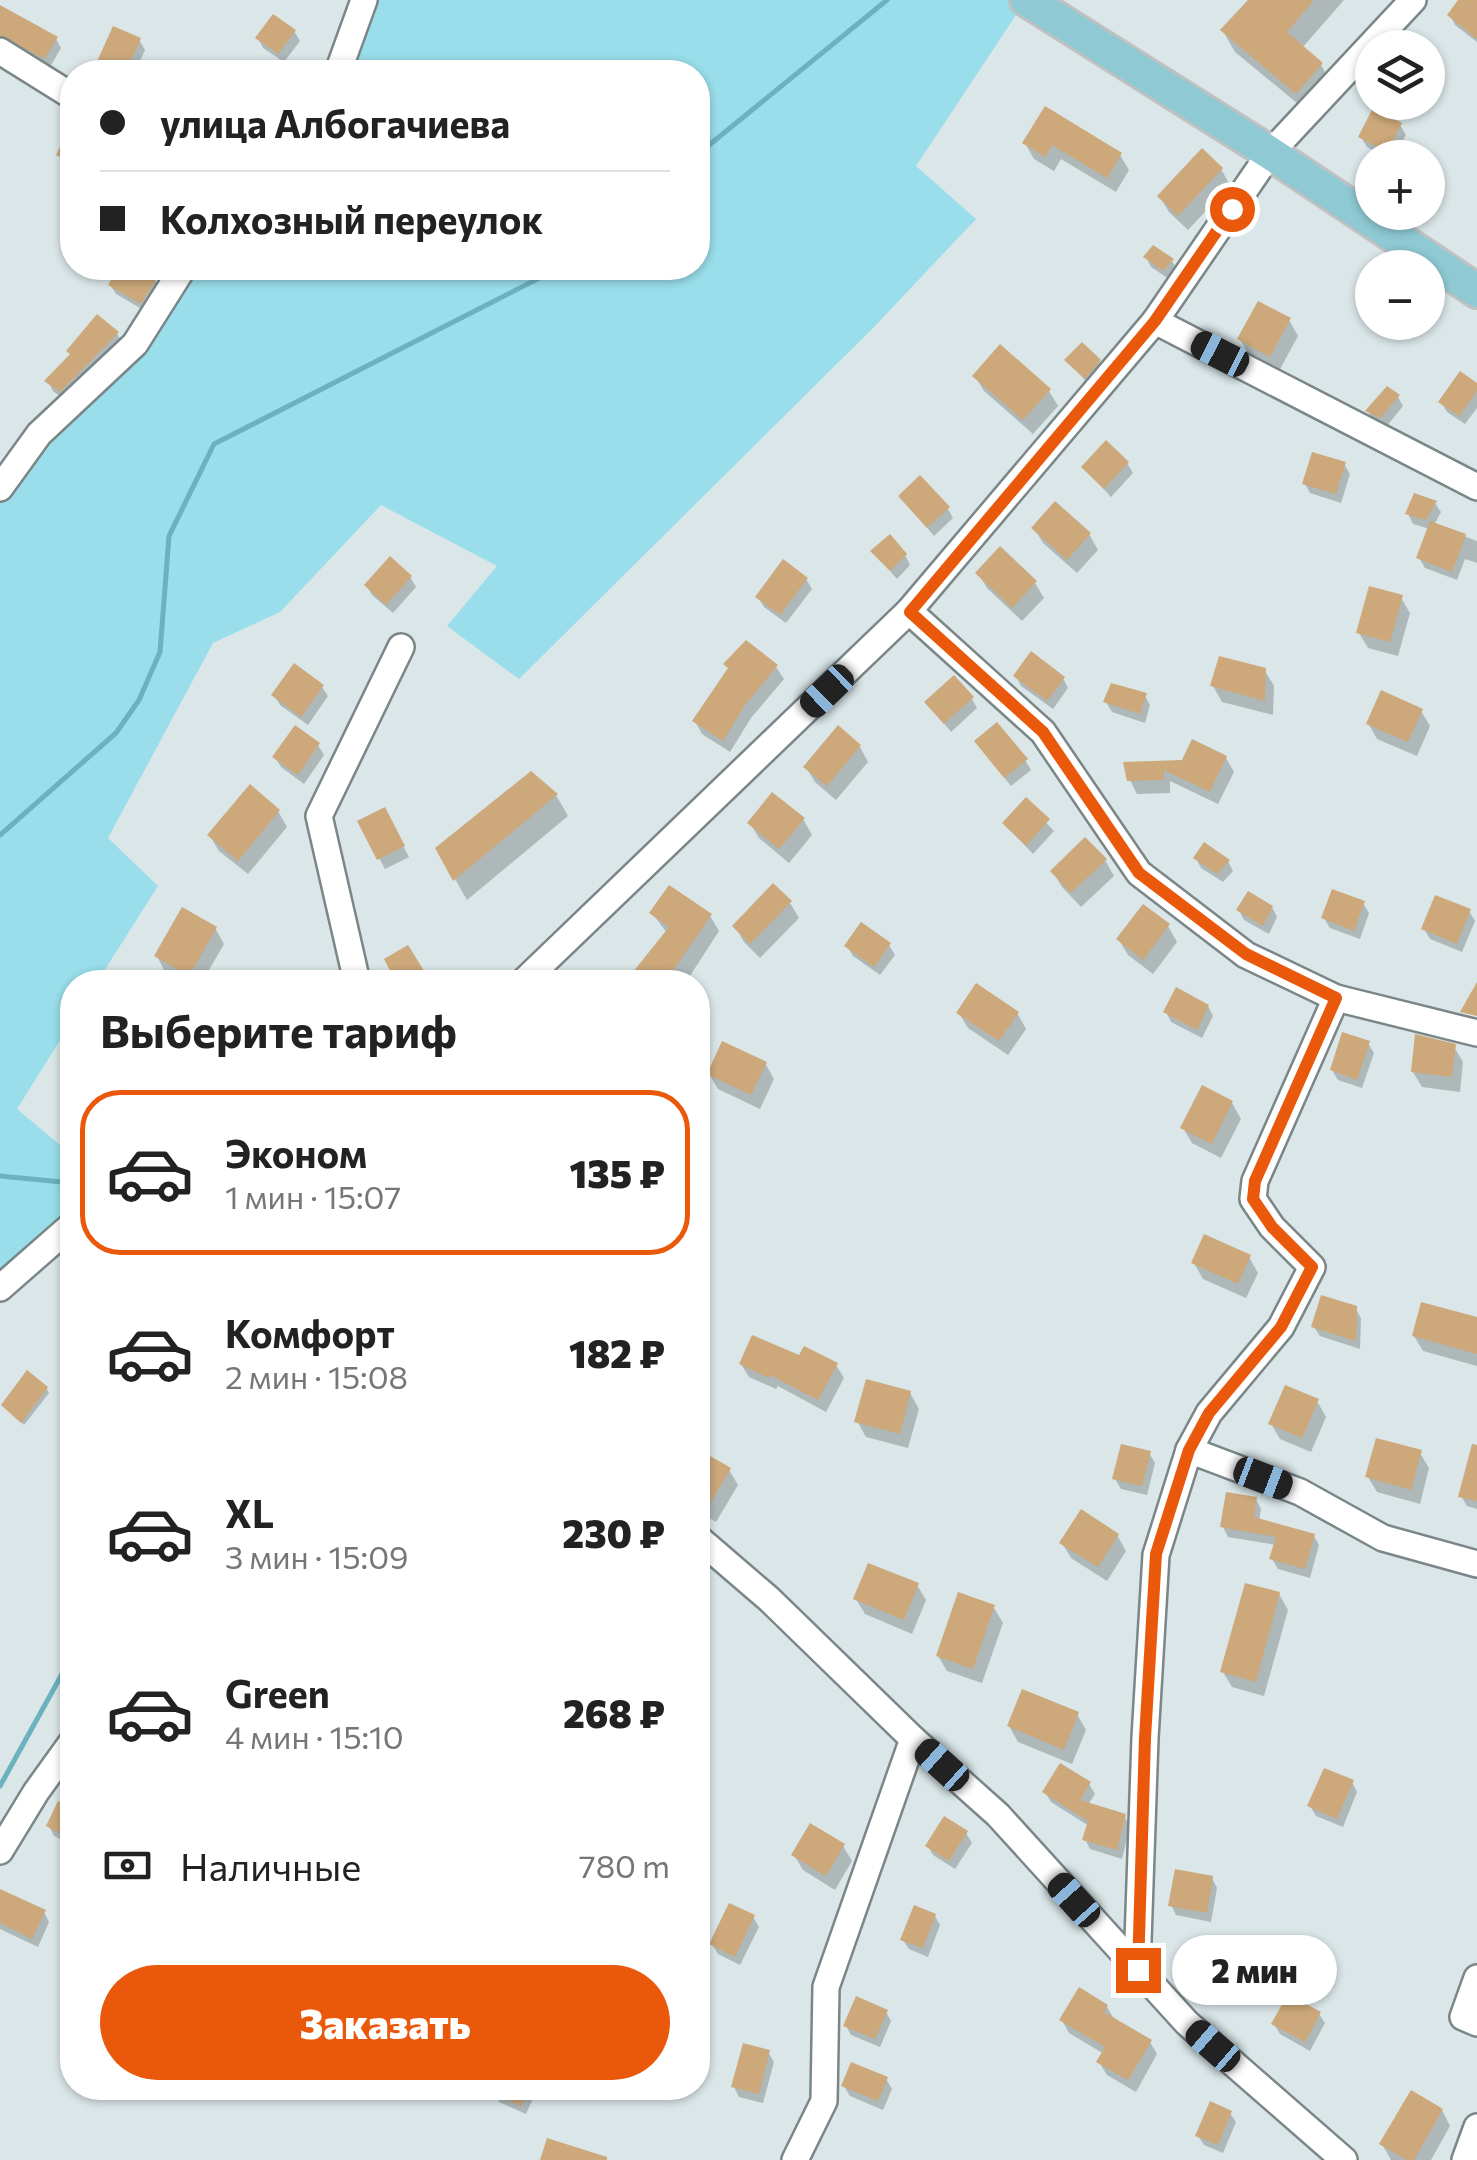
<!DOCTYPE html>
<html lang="ru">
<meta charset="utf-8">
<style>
:root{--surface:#fff;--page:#f6f6f6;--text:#222;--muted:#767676;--line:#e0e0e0;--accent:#ea580c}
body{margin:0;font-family:Commissioner,sans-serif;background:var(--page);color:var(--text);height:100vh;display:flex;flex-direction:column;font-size:38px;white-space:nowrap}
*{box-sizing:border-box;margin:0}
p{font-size:32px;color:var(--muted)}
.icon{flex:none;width:55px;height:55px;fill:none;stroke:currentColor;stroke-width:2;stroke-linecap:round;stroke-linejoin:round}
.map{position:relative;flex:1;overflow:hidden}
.details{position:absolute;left:60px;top:970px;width:650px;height:1130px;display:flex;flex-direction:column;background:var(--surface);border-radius:40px;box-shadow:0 2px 8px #0004}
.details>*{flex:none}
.banner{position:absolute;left:60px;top:60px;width:650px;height:220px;border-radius:40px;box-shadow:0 2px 8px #0004;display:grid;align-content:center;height:220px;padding:0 40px;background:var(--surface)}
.fabs{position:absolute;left:1355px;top:30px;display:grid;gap:20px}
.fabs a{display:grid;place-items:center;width:90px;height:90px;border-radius:50%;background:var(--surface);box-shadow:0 2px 8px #0004;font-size:50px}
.end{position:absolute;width:45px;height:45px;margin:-22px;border:12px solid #ea580c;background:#fff;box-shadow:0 0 0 5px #fff}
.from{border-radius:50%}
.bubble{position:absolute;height:70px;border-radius:35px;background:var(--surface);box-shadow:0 2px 8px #0004;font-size:32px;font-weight:800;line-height:70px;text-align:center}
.car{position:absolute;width:30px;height:60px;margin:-30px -15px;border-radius:12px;box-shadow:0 0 8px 2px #0007;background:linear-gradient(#222 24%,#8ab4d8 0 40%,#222 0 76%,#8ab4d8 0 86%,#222 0)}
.banner b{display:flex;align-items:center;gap:35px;height:95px;font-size:38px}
.banner b+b{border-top:2px solid var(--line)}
.banner i{width:25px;height:25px;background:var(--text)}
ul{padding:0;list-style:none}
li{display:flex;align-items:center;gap:30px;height:165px;margin:0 20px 15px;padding:0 20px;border:5px solid transparent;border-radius:40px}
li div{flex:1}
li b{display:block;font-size:38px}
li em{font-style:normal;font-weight:800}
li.on{border-color:var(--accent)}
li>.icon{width:90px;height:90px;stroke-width:1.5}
h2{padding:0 40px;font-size:45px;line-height:120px}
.pay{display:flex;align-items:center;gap:25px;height:110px;padding:0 40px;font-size:38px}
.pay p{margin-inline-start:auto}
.action{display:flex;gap:20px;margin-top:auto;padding:20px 40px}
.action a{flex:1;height:115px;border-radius:60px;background:var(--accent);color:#fff;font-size:40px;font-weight:800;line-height:115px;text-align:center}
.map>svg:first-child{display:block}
.green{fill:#99deea}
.shadow{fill:#0003}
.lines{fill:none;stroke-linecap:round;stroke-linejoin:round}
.stream{stroke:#6bb2be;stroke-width:5}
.building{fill:#cca87a}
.minor-casing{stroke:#7a8688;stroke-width:30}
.major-casing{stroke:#bfc1c1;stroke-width:38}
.minor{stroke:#fff;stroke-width:25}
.major{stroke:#8fc9d3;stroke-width:32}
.route{stroke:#ea580c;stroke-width:12}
</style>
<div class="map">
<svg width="1477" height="2160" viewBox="0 0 1477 2160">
<rect width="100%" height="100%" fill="#dae6e8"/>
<polygon class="green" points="364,0 1026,0 916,166 976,219 873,328 519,679 447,626 497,566 381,505 280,612 213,643 108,838 158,886 97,982 72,982 72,1021 17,1109 72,1155 72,1225 0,1288 0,488 135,344 183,268 698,268 698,72 338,72"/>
<g class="shadow">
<polygon points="1251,0 1344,0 1302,48 1321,65 1333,86 1309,113 1235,52 1223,31"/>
<polygon points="1462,0 1477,2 1477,42 1455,25 1450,15"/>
<polygon points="0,7 56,39 61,48 50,67 0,42"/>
<polygon points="294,31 300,41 284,62 263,48 258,38"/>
<polygon points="139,40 145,50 135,72 101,72 98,66"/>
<polygon points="1046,109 1120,155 1129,170 1116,192 1061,159 1054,171 1034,159 1025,143"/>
<polygon points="1400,125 1406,135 1394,158 1386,158 1367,147 1361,137"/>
<polygon points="72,127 72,168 64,164 59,155"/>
<polygon points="1221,169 1230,185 1188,230 1169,212 1160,197"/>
<polygon points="1146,257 1172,261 1177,270 1169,279 1151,267"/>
<polygon points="121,268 133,268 155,280 161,290 147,312 116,294 110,285"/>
<polygon points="97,317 117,334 123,343 66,401 53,391 48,381 71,356"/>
<polygon points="1289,320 1298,336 1279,371 1249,355 1240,339"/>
<polygon points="1067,360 1099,361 1104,371 1091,387"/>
<polygon points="975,376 1049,391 1058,406 1033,434 984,391"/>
<polygon points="1477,386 1477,408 1465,424 1447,412 1441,402"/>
<polygon points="1398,397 1403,406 1386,427 1373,420 1368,411"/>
<polygon points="1127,463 1133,473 1111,497 1084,468"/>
<polygon points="1344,464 1350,474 1341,503 1310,493 1305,484"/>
<polygon points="901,496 948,509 953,518 934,536"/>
<polygon points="1435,503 1441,512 1434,525 1477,541 1477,563 1465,559 1457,580 1425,568 1419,558 1430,529 1413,524 1408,514"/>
<polygon points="1034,528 1089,534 1098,550 1077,573 1043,543"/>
<polygon points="873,551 905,555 910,565 897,579"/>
<polygon points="978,573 1035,583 1044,598 1022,621 987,588"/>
<polygon points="410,577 416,587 393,613 372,595 367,586"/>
<polygon points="806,579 812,589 786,623 764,607 758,597"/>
<polygon points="1401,598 1410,613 1398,656 1368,648 1359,633"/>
<polygon points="776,667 784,679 751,718 730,752 702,734 695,721"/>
<polygon points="1265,671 1274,686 1273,715 1222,702 1213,686"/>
<polygon points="1016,676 1063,678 1068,688 1053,709 1021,686"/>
<polygon points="322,687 328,696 308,725 280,705 274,695"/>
<polygon points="1145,696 1150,705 1145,723 1112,712 1106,702"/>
<polygon points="972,699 977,708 951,732 927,702"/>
<polygon points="1421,711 1430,726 1417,756 1377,739 1368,723"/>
<polygon points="318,745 324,755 304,784 281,767 275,757"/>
<polygon points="860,747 868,762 836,800 815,782 806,767"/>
<polygon points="983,751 1025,760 1031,770 1011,786"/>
<polygon points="1226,758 1234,772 1218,804 1170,781 1170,793 1137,794 1130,780 1126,764"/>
<polygon points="556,795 568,816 467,900 438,849"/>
<polygon points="1026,801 1054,831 1033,854 1005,824"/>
<polygon points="384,810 409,857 385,869 360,822"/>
<polygon points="278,811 287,827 248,874 219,851 210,836"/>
<polygon points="803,819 812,835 789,863 759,838 750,823"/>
<polygon points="1196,858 1228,861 1233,871 1223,882 1201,868"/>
<polygon points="1105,860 1114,876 1081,907 1062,887 1053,872"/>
<polygon points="790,903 799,918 760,958 744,942 735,926"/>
<polygon points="1363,903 1369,913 1360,939 1330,928 1324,918"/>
<polygon points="1143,907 1168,926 1177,942 1153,974 1128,955 1119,940"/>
<polygon points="1272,907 1277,917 1269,934 1244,920 1239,910"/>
<polygon points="1469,911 1475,921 1462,952 1430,939 1424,929"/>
<polygon points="652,913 710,916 719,931 686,982 628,982 667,933"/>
<polygon points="215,928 224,944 202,982 184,982 165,972 157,956"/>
<polygon points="889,945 895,955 880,975 853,956 847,946"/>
<polygon points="1208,1006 1213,1016 1202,1038 1171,1022 1166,1012"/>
<polygon points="959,1013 1017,1013 1026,1029 1008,1055 968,1028"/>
<polygon points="1368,1043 1374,1053 1362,1088 1338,1080 1332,1070"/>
<polygon points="1454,1047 1463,1062 1460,1092 1422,1087 1413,1072"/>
<polygon points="765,1063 774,1079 760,1109 718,1089 709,1074"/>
<polygon points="1232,1103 1241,1119 1221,1158 1192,1143 1183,1128"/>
<polygon points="1249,1257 1258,1273 1246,1298 1203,1279 1194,1263"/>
<polygon points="1355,1308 1361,1318 1360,1349 1320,1336 1314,1327"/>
<polygon points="1477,1319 1477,1366 1423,1351 1414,1336"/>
<polygon points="800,1358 836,1365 844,1378 826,1412 778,1386 776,1389 749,1377 741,1364"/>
<polygon points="47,1389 49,1393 24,1425 7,1409"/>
<polygon points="910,1393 919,1409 908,1448 866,1437 857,1421"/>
<polygon points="1317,1401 1326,1417 1311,1452 1280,1439 1271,1424"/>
<polygon points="1149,1453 1155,1463 1147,1495 1121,1489 1115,1479"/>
<polygon points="1420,1453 1429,1468 1420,1504 1377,1492 1368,1477"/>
<polygon points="702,1454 729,1470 738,1485 716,1522 698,1512 698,1462"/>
<polygon points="1477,1460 1477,1509 1467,1506 1461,1496"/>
<polygon points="1256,1499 1261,1509 1259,1521 1314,1536 1319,1545 1310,1578 1278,1569 1272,1559 1276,1545 1228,1537 1223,1527"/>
<polygon points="1117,1535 1126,1551 1107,1581 1071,1558 1062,1543"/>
<polygon points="917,1585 926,1600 912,1634 865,1614 856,1599"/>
<polygon points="1279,1594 1288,1610 1264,1696 1232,1687 1223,1672"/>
<polygon points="994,1608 1003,1623 982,1683 947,1671 938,1656"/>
<polygon points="1077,1714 1086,1730 1072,1764 1018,1742 1009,1726"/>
<polygon points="1352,1782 1357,1792 1343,1827 1316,1816 1310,1806"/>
<polygon points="1089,1784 1095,1794 1088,1805 1124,1816 1130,1826 1122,1859 1090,1849 1085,1839 1089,1826 1051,1802 1045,1792"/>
<polygon points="60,1805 72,1811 72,1845 54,1836 49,1826"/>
<polygon points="966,1833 972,1843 955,1869 933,1855 928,1846"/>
<polygon points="843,1846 852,1861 835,1890 803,1870 794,1855"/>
<polygon points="1212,1878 1217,1888 1211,1922 1176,1915 1171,1905"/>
<polygon points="0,1903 44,1912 49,1922 38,1947 0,1929"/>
<polygon points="935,1916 940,1925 928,1957 909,1949 903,1940"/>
<polygon points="753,1917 759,1927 740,1965 718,1954 712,1944"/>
<polygon points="1107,2007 1114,2019 1150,2042 1157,2054 1136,2092 1107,2075 1099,2062 1104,2054 1069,2033 1062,2020"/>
<polygon points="886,2012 891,2021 880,2047 851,2035 846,2026"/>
<polygon points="1319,2014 1325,2023 1310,2051 1280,2034 1274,2024"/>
<polygon points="768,2052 774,2062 763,2103 739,2097 734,2087"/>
<polygon points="886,2079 892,2089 883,2110 850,2096 844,2086"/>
<polygon points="496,2088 531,2088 535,2094 526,2114 499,2102 494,2092"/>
<polygon points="1442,2110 1450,2126 1431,2160 1391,2160 1382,2144"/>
<polygon points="1230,2113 1236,2122 1223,2153 1204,2145 1198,2136"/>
</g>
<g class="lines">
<g class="stream">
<polyline points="698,154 887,0"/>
<polyline points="0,835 116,733 139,700 160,652 169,536 214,444 559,268"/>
<polyline points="0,1176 72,1183"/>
<polyline points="0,1786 72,1656"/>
</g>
</g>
<g class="building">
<polygon points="1248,0 1314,0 1287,32 1323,63 1296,94 1220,30"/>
<polygon points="1458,0 1477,0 1477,39 1447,15"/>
<polygon points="0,5 58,37 44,59 0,35"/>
<polygon points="273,14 296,30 278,54 255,38"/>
<polygon points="113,26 141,38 126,72 109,72 95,66"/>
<polygon points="1045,106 1122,153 1107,178 1052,145 1045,157 1022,143"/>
<polygon points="1373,108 1402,123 1387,152 1358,137"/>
<polygon points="72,121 72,163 56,155"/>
<polygon points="1202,148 1223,168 1178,216 1157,196"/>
<polygon points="1153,245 1174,259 1163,271 1143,257"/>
<polygon points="118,268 138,268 157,278 141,304 108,285"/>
<polygon points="1258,301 1291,318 1270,357 1237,339"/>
<polygon points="97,314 119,332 60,392 44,381 70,354 66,351"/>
<polygon points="1082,342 1101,360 1085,379 1064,360"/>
<polygon points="1000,344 1051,389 1023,420 972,376"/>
<polygon points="1460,371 1477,383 1477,391 1459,416 1438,402"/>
<polygon points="1387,386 1400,395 1380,418 1365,411"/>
<polygon points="1106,440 1129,462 1104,489 1081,467"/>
<polygon points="1312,452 1346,462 1336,494 1302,484"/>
<polygon points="920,475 950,507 927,528 898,496"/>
<polygon points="1414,493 1437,501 1426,520 1405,514"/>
<polygon points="1055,501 1091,533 1067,560 1031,528"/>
<polygon points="1430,521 1466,534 1452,572 1416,558"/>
<polygon points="890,534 907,554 890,571 870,551"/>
<polygon points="1000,546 1037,581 1012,608 975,573"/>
<polygon points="390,556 412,576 386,605 364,585"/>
<polygon points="783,559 808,578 780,615 755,597"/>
<polygon points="1369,586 1403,595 1390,642 1356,633"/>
<polygon points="746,640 778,665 745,705 723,741 692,721 728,668 723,664"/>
<polygon points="1031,651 1065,677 1047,701 1013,676"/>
<polygon points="1219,656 1266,668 1265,701 1210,686"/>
<polygon points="294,663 324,685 301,717 271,695"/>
<polygon points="954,675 974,697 944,724 924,702"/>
<polygon points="1111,683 1147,693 1140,714 1103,702"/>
<polygon points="1381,690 1423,709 1408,742 1366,724"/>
<polygon points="997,722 1028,759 1004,778 974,741"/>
<polygon points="295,725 320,743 298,775 272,757"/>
<polygon points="838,725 861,745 827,786 803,767"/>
<polygon points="1192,739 1227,756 1210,792 1164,770 1164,780 1127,781 1123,762 1182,760"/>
<polygon points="531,771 558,794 453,881 435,848"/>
<polygon points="250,784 280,810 238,861 207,835"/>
<polygon points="772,792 805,818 779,849 747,823"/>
<polygon points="1026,797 1050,819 1026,846 1002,823"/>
<polygon points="385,807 405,846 377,860 357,821"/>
<polygon points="1085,837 1107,859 1071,893 1050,871"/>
<polygon points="1204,842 1230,860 1217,874 1193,858"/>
<polygon points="773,883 792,901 750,944 732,926"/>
<polygon points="669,885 712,914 665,982 625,982 669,927 649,913"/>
<polygon points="1332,889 1365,901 1354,931 1321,918"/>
<polygon points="1248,891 1273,906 1263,926 1236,910"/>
<polygon points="1435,895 1471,909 1457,944 1421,929"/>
<polygon points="1143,904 1170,924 1143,960 1116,939"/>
<polygon points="182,907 217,927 189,976 154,956"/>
<polygon points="861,922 891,943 874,967 844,946"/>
<polygon points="408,945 431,982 396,982 384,959"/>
<polygon points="1477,982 1477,1016 1460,1012"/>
<polygon points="976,983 1019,1012 999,1041 956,1013"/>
<polygon points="1176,987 1209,1005 1197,1030 1163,1012"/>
<polygon points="1342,1032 1370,1041 1357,1080 1330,1070"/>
<polygon points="1415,1034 1456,1044 1452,1077 1411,1072"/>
<polygon points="722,1041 767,1062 751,1095 707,1074"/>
<polygon points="1202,1085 1233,1101 1212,1144 1180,1128"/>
<polygon points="1204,1234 1251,1255 1238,1284 1191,1263"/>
<polygon points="1321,1295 1357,1306 1356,1341 1311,1327"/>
<polygon points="1421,1302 1477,1317 1477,1354 1412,1336"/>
<polygon points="752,1335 799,1355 804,1346 838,1363 818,1400 770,1375 769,1378 739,1364"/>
<polygon points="27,1370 48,1387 21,1423 1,1405"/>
<polygon points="866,1379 911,1391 900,1434 854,1422"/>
<polygon points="1285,1385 1319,1399 1302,1438 1268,1424"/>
<polygon points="1376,1438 1422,1450 1411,1490 1365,1477"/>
<polygon points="1121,1444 1151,1451 1142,1486 1112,1479"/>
<polygon points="1472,1444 1477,1445 1477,1501 1458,1497"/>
<polygon points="698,1449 731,1468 707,1509 698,1503"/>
<polygon points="1226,1492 1257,1497 1254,1517 1315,1534 1305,1569 1269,1559 1276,1537 1220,1527"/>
<polygon points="1081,1509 1119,1534 1098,1567 1059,1543"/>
<polygon points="868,1563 919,1583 904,1620 853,1599"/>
<polygon points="1245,1583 1280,1592 1256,1682 1220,1672"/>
<polygon points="958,1592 995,1605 973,1669 936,1656"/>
<polygon points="1022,1689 1079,1712 1064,1750 1007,1726"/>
<polygon points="1060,1763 1091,1782 1080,1800 1126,1814 1117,1850 1082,1840 1088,1821 1042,1792"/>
<polygon points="1324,1768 1354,1780 1337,1819 1307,1806"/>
<polygon points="58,1801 72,1808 72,1840 46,1826"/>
<polygon points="944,1816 968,1831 949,1861 925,1846"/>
<polygon points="810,1823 845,1844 826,1876 791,1855"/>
<polygon points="1175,1869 1213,1876 1207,1913 1168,1906"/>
<polygon points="0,1889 46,1910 32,1939 0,1923"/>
<polygon points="729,1903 755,1915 735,1957 709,1944"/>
<polygon points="914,1905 936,1914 923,1948 900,1940"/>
<polygon points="1079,1987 1108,2005 1104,2012 1152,2040 1128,2080 1096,2062 1105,2047 1059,2020"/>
<polygon points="1288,1994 1321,2012 1305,2042 1271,2024"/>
<polygon points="856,1996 888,2010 875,2039 843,2026"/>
<polygon points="743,2043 770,2050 759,2094 731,2087"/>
<polygon points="851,2062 888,2077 878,2101 841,2086"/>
<polygon points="480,2088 529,2088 521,2106"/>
<polygon points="1411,2090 1443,2109 1414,2160 1407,2160 1379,2144"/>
<polygon points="1210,2101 1232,2111 1218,2145 1195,2136"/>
<polygon points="547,2138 607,2157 607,2160 540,2160"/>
</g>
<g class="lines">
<defs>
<g id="minor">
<polyline points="0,51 72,96"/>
<polyline points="338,72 364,0"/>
<polyline points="1155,321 1477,487"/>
<polyline points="0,488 39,434 135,344 183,268"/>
<polyline points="909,611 1043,732 1139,873 1246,955 1336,998 1477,1033"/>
<polyline points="357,982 319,816 401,647"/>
<polyline points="523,982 909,611 1155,321 1270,153 1413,0"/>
<polyline points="0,1288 72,1225"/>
<polyline points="1189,1450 1300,1492 1383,1538 1477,1564"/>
<polyline points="698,1538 769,1599 913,1739 998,1815 1187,2023 1344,2160"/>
<polyline points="0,1851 36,1792 72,1742"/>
<polyline points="1137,1970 1145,1738 1156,1555 1189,1450 1209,1413 1281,1327 1312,1267 1272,1227 1253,1199 1255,1181 1336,998"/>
<polyline points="1477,1978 1463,2017 1477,2023"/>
<polyline points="795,2160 824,2101 826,1987 913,1739"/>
<polyline points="1465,2160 1477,2127"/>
</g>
<polyline id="major" points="1027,0 1270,153 1477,291"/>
</defs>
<use href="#minor" class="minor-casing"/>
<use href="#major" class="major-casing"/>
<use href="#minor" class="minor"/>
<use href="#major" class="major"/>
</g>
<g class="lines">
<polyline class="route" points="1138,1970 1145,1738 1156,1554 1189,1450 1209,1413 1281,1327 1312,1267 1272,1227 1253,1199 1255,1181 1336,998 1246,954 1139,873 1043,732 910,612 1155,321 1232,209"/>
</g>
</svg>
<div class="fabs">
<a><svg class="icon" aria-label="layers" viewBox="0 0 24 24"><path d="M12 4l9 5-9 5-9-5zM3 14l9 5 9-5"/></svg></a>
<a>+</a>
<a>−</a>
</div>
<i class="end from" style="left:1232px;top:209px"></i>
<i class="end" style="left:1138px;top:1970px"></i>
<div class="bubble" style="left:1172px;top:1935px;width:165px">2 мин</div>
<i class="car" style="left:1220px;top:354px;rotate:297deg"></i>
<i class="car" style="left:827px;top:691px;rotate:226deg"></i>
<i class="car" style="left:1263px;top:1478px;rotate:111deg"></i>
<i class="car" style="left:942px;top:1765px;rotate:312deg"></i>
<i class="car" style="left:1074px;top:1900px;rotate:318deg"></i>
<i class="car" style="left:1213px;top:2046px;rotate:311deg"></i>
<div class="banner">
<b><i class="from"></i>улица Албогачиева</b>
<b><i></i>Колхозный переулок</b>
</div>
<section class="details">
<h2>Выберите тариф</h2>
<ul>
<li class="on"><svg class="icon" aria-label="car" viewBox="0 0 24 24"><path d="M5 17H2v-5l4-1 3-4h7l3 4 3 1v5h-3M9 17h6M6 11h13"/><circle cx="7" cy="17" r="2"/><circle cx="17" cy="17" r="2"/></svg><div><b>Эконом</b><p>1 мин · 15:07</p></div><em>135 ₽</em></li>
<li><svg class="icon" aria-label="car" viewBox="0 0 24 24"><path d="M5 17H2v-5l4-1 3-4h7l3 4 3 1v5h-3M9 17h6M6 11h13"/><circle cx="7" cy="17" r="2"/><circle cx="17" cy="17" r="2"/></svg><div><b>Комфорт</b><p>2 мин · 15:08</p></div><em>182 ₽</em></li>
<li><svg class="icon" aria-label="car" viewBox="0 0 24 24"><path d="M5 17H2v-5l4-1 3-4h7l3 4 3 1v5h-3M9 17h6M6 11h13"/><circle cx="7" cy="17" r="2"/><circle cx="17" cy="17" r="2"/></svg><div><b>XL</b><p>3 мин · 15:09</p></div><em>230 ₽</em></li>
<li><svg class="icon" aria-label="car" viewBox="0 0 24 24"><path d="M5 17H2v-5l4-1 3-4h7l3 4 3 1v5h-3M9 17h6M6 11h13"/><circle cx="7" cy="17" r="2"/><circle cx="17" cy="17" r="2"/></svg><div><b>Green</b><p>4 мин · 15:10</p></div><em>268 ₽</em></li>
</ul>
<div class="pay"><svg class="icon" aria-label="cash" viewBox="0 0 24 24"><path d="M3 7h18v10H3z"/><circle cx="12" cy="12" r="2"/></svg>Наличные<p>780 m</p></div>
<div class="action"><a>Заказать</a></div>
</section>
</div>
